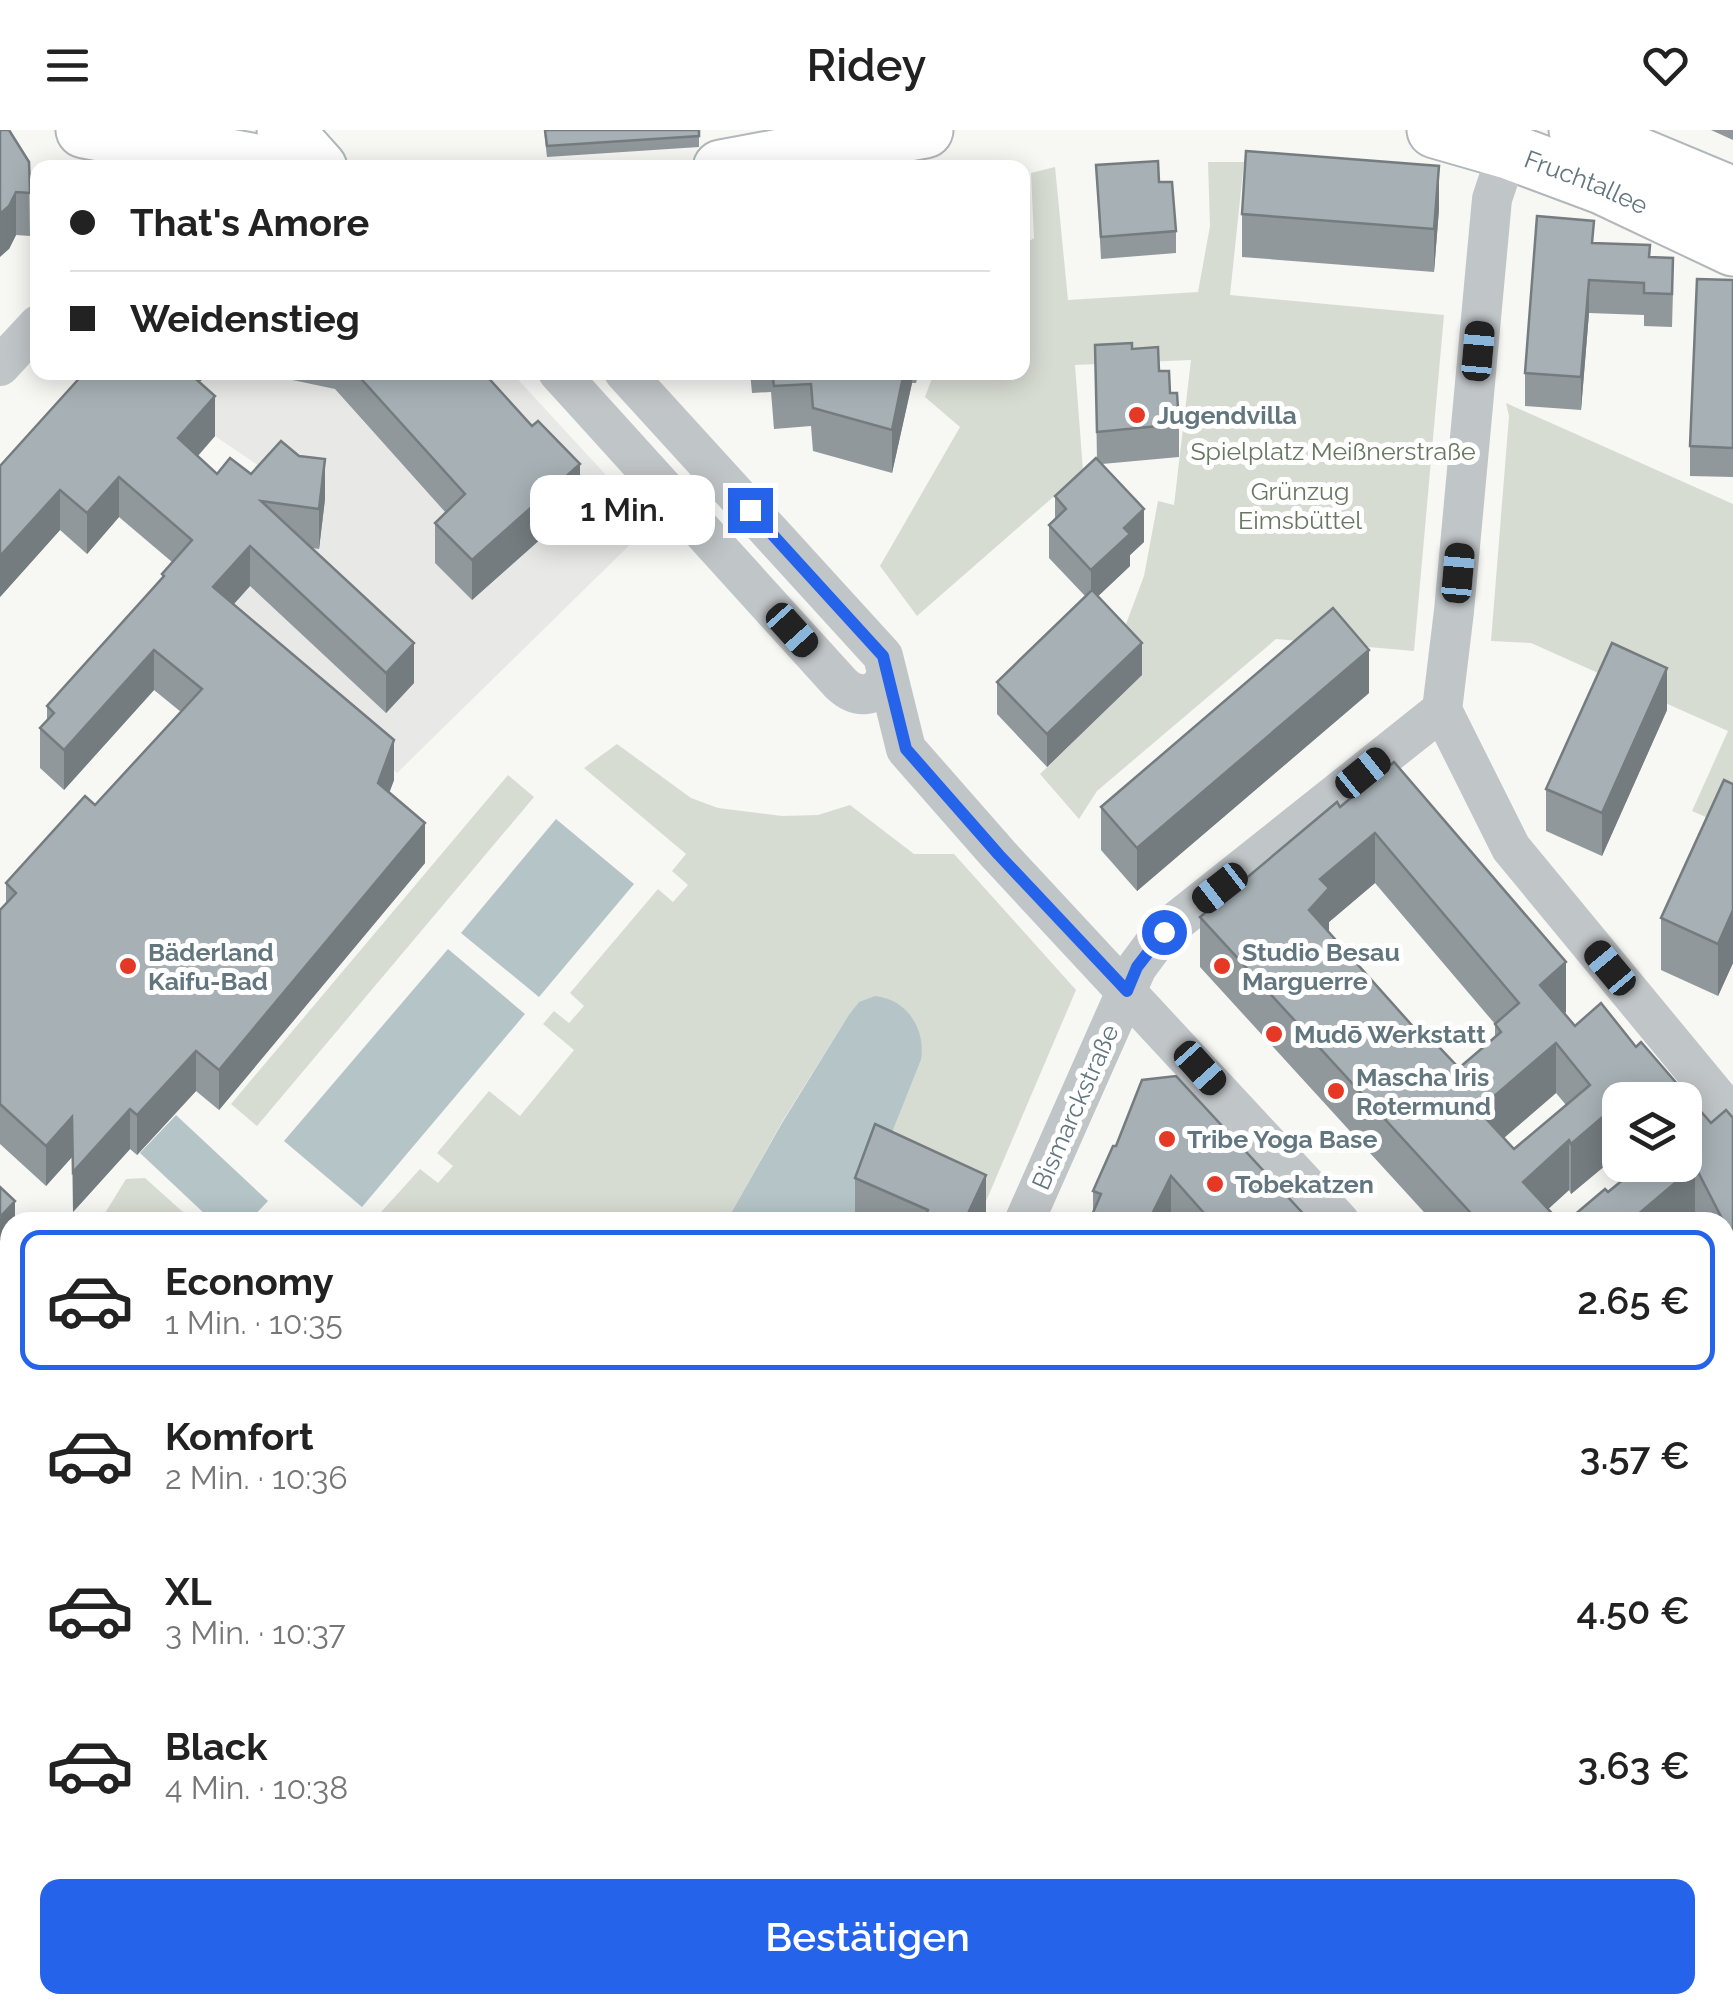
<!DOCTYPE html>
<html lang="de">
<meta charset="utf-8">
<style>
:root{--surface:#fff;--page:#f2f2f2;--text:#222;--muted:#767676;--line:#e0e0e0;--accent:#2563eb}
body{margin:0;font-family:Raleway,sans-serif;background:var(--page);color:var(--text);height:100vh;display:flex;flex-direction:column;font-size:38px;white-space:nowrap}
*{box-sizing:border-box;margin:0}
p{font-size:32px;color:var(--muted)}
.icon{flex:none;width:55px;height:55px;fill:none;stroke:currentColor;stroke-width:2;stroke-linecap:round;stroke-linejoin:round}
.map{position:relative;flex:1;overflow:hidden}
.drawer{position:absolute;left:0px;top:1082px;width:1735px;height:802px;display:flex;flex-direction:column;background:var(--surface);border-radius:30px 30px 0 0;box-shadow:0 5px 25px #0003}
.drawer>*{flex:none}
.guide{position:absolute;left:30px;top:30px;width:1000px;height:220px;border-radius:20px;box-shadow:0 5px 25px #0003;display:grid;align-content:center;height:220px;padding:0 40px;background:var(--surface)}
.tools{position:absolute;left:1602px;top:952px;display:grid;gap:20px}
.tools a{display:grid;place-items:center;width:100px;height:100px;border-radius:20px;background:var(--surface);box-shadow:0 5px 25px #0003;font-size:50px}
.end{position:absolute;width:45px;height:45px;margin:-22px;border:12px solid #2563eb;background:#fff;box-shadow:0 0 0 5px #fff}
.from{border-radius:50%}
.bubble{position:absolute;height:70px;border-radius:20px;background:var(--surface);box-shadow:0 5px 25px #0003;font-size:32px;font-weight:600;line-height:70px;text-align:center}
.car{position:absolute;width:30px;height:60px;margin:-30px -15px;border-radius:12px;box-shadow:0 0 8px 2px #0007;background:linear-gradient(#222 24%,#8ab4d8 0 40%,#222 0 76%,#8ab4d8 0 86%,#222 0)}
.guide b{display:flex;align-items:center;gap:35px;height:95px;font-size:38px}
.guide b+b{border-top:2px solid var(--line)}
.guide i{width:25px;height:25px;background:var(--text)}
ul{padding:18px 0 0;list-style:none}
li{display:flex;align-items:center;gap:30px;height:140px;margin:0 20px 15px;padding:0 20px;border:5px solid transparent;border-radius:20px}
li div{flex:1}
li b{display:block;font-size:38px}
li em{font-style:normal;font-weight:600}
li.on{border-color:var(--accent)}
li>.icon{width:90px;height:90px;stroke-width:1.5}
.button{display:flex;gap:20px;margin-top:auto;padding:20px 40px}
.button a{flex:1;height:115px;border-radius:20px;background:var(--accent);color:#fff;font-size:40px;font-weight:600;line-height:115px;text-align:center}
header{display:flex;justify-content:space-between;align-items:center;height:130px;padding:0 40px;background:var(--surface);font-size:45px;font-weight:600}
.map>svg:first-child{display:block}
.built{fill:#e8e8e7}
.green{fill:#d7dcd3}
.water{fill:#b5c5c7}
.lines{fill:none;stroke-linecap:round;stroke-linejoin:round}
.secondary-casing{stroke:#b0b7bb;stroke-width:59}
.primary-casing{stroke:#b1b7ba;stroke-width:59}
.street{stroke:#c0c5c8;stroke-width:40}
.secondary{stroke:#fff;stroke-width:55}
.primary{stroke:#fff;stroke-width:55}
.wall{fill:#90989c;fill-rule:evenodd}
.shaded-wall{fill:#757c7f}
.building{fill:#a7b1b5;stroke:#757c7f;stroke-width:2.5;fill-rule:evenodd}
.route{stroke:#2563eb;stroke-width:12}
.poi-dot{fill:#e53926;stroke:#fff;stroke-width:4}
.labels{text-anchor:middle;stroke-width:10;stroke-linejoin:round;paint-order:stroke}
.street-label{font-size:25px;fill:#62767f;stroke:#fff}
.poi-label{font-size:25px;font-weight:bold;fill:#62767f;stroke:#fff;text-anchor:start}
.park-label{font-size:25px;fill:#677760;stroke:#fff}
</style>
<header><svg class="icon" aria-label="menu" viewBox="0 0 24 24"><path d="M4 6h16M4 12h16M4 18h16"/></svg>Ridey<svg class="icon" aria-label="heart" viewBox="0 0 24 24"><path d="M12 20l-8-8c-3-5 5-10 8-4 3-6 11-1 8 4z"/></svg></header>
<div class="map">
<svg width="1733" height="1883" viewBox="0 0 1733 1883">
<rect width="100%" height="100%" fill="#f7f7f4"/>
<polygon class="built" points="143,243 512,243 651,394 397,643 224,485 285,417 281,351 215,306"/>
<g class="green">
<polygon points="1208,32 1244,32 1230,165 1444,185 1414,521 1276,509 1097,661 1079,689 1040,644 1142,545 1117,518 1144,446 1158,371 1174,375 1191,230 1075,235 1083,341 917,486 880,436 960,297 925,267 934,243 1022,242 1023,115 1034,108 1031,43 1055,37 1068,170 1198,162 1210,96"/>
<polygon points="1506,273 1733,374 1733,699 1692,681 1728,601 1531,513 1491,511 1509,286"/>
<polygon points="617,614 691,668 718,678 782,686 818,685 850,675 914,724 954,724 1076,860 984,1076 879,1032 921,930 848,886 782,992 726,1092 372,1092 420,1039 438,1053 453,1036 437,1023 489,961 520,986 574,920 543,894 554,881 569,893 584,876 570,863 658,759 673,772 688,755 672,741 686,724 584,638"/>
<polygon points="508,645 534,667 257,996 231,974"/>
<polygon points="145,1048 194,1092 106,1092 102,1088 126,1049"/>
<polygon points="0,1195 10,1198 10,1875 214,1875 208,1883 0,1883"/>
<polygon points="455,1875 612,1875 606,1883 449,1883"/>
</g>
<g class="water">
<polygon points="556,689 634,754 539,867 461,803"/>
<polygon points="448,819 525,884 362,1077 284,1011"/>
<path d="M 875,866 C 907,869 926,899 921,930 L 856,1092 L 726,1092 L 782,993 L 848,886 L 859,872 Z"/>
<polygon points="176,985 268,1071 248,1092 208,1092 207,1086 140,1023"/>
<polygon points="214,1875 455,1875 449,1883 208,1883"/>
</g>
<g class="lines">
<defs>
<polyline id="secondary" points="285,0 319,38"/>
<g id="primary">
<polyline points="84,0 288,38"/>
<path id="s1" d="M 1435,0 L 1508,21 L 1602,56 L 1733,118"/>
<polyline points="1577,0 1733,65"/>
<polyline points="721,38 925,0"/>
</g>
</defs>
<use href="#secondary" class="secondary-casing"/>
<use href="#primary" class="primary-casing"/>
<g class="street">
<polyline points="1508,21 1492,69 1454,481 1442,580 1511,718 1733,987"/>
<polyline points="0,236 38,195"/>
<path d="M 558,242 L 841,554 C 857,569 876,568 886,548"/>
<polyline points="624,242 883,526 906,619 999,725 1340,1092"/>
<polyline points="1024,1092 1137,837 1163,802 1442,580"/>
<polyline points="1725,1413 1733,1397"/>
<polyline points="1725,1510 1733,1537"/>
<polyline points="1595,1875 1614,1883"/>
<polyline points="652,1883 657,1875"/>
<polyline points="1391,1883 1398,1875"/>
</g>
<use href="#secondary" class="secondary"/>
<use href="#primary" class="primary"/>
</g>
<g class="wall">
<polygon points="0,0 29,32 30,106 16,105 9,119"/>
<polygon points="544,0 699,0 699,17 547,27"/>
<polygon points="1711,0 1733,0 1733,10"/>
<polygon points="1096,35 1159,52 1176,101 1176,123 1101,129"/>
<polygon points="1439,79 1434,142 1242,127 1242,84"/>
<polygon points="1594,113 1650,127 1673,161 1672,197 1644,196 1644,185 1589,183 1581,280 1525,276 1525,243"/>
<polygon points="1733,150 1733,347 1690,346 1690,316"/>
<polygon points="1095,215 1132,219 1159,241 1170,263 1179,294 1179,327 1102,334 1144,412 1130,425 1130,436 1098,466 1142,545 1047,637 997,584 997,552 1086,467 1049,428 1049,395 1055,390 1055,366 1097,330"/>
<polygon points="85,242 213,242 199,252 215,306 198,326 217,344 251,344 325,369 319,419 312,418 414,553 386,583 250,456 234,474 394,650 389,663 425,733 219,980 196,961 137,1025 130,1019 73,1082 72,1027 46,1056 0,1014 0,780 6,774 6,753 95,675 181,582 154,560 64,660 40,638 40,598 47,591 47,576 162,449 162,444 172,432 119,387 87,424 60,400 0,467"/>
<polygon points="283,242 483,242 580,374 472,470 435,433 435,393 446,383 335,259 283,248"/>
<polygon points="750,242 919,242 916,253 912,253 892,343 813,321 811,296 774,299 771,262 752,263"/>
<polygon points="1369,563 1137,761 1101,720 1101,677"/>
<polygon points="1667,580 1602,726 1546,701 1546,659"/>
<path d="M 1394,632 L 1566,882 L 1564,884 L 1575,896 L 1636,917 L 1711,993 L 1733,988 L 1733,1292 L 1725,1311 L 1725,1092 L 1698,1092 L 1695,1087 L 1608,1062 L 1628,1046 L 1613,1029 L 1571,1064 L 1569,1060 L 1548,1079 L 1560,1092 L 1433,1092 L 1200,837 L 1200,787 L 1340,677 ZM 1375,753 L 1495,894 L 1495,908 L 1459,938 L 1417,901 L 1329,802 L 1329,792 ZM 1556,963 L 1566,975 L 1514,1019 L 1504,1008 ZM 1620,970 L 1685,1035 L 1620,1035 Z"/>
<polygon points="1733,654 1733,833 1718,866 1661,840 1661,788"/>
<polygon points="1113,1016 1311,1092 1171,1092 1093,1083 1093,1061"/>
<polygon points="855,1048 986,1092 855,1092"/>
<polygon points="0,1159 10,1168 10,1347 0,1338"/>
<polygon points="10,1725 10,1862 0,1853 0,1737"/>
<polygon points="727,1875 819,1875 814,1883 727,1883"/>
<polygon points="1018,1875 1063,1875 1060,1883 1030,1883 1018,1878"/>
<polygon points="1127,1875 1296,1875 1296,1883 1146,1883"/>
<polygon points="1694,1875 1725,1875 1728,1883 1714,1883"/>
</g>
<g class="shaded-wall">
<polygon points="1439,36 1439,79 1434,142 1434,99"/>
<polygon points="16,62 16,105 9,119 0,127 0,84"/>
<polygon points="1589,150 1589,183 1581,280 1581,247"/>
<polygon points="174,242 213,242 174,270"/>
<polygon points="904,242 912,242 912,253 892,343 892,300"/>
<polygon points="215,266 215,306 178,348 178,308"/>
<polygon points="325,329 325,369 319,419 319,379"/>
<polygon points="580,334 580,374 472,470 472,430"/>
<polygon points="119,347 119,387 87,424 87,383"/>
<polygon points="60,360 60,400 0,467 0,426"/>
<polygon points="1144,379 1144,412 1130,425 1130,436 1091,473 1091,440 1124,398"/>
<polygon points="250,416 250,456 213,497 213,457"/>
<polygon points="414,513 414,553 386,583 386,543"/>
<polygon points="1142,513 1142,545 1047,637 1047,604"/>
<polygon points="154,520 154,560 64,660 64,620"/>
<polygon points="1369,520 1369,563 1137,761 1137,718"/>
<polygon points="1667,538 1667,580 1602,726 1602,683"/>
<polygon points="394,610 394,650 378,693 378,653"/>
<polygon points="425,693 425,733 219,980 219,940"/>
<polygon points="1375,703 1375,753 1329,792 1329,808 1309,780 1320,749"/>
<polygon points="1733,780 1733,833 1718,866 1718,814"/>
<polygon points="1566,832 1566,882 1540,905 1540,855"/>
<polygon points="1556,913 1556,963 1478,1030 1478,980"/>
<polygon points="196,921 196,961 137,1025 137,985"/>
<polygon points="1613,978 1613,1029 1571,1064 1571,1014"/>
<polygon points="130,979 130,1019 73,1082 73,1042"/>
<polygon points="72,987 72,1027 46,1056 46,1016"/>
<polygon points="1569,1010 1569,1060 1534,1092 1523,1052"/>
<polygon points="1695,1036 1695,1087 1688,1092 1629,1092"/>
<polygon points="986,1045 986,1092 964,1092"/>
<polygon points="1171,1046 1171,1092 1148,1092"/>
<polygon points="15,1071 15,1092 10,1092 10,1112 0,1123 0,1087"/>
<polygon points="1733,1242 1733,1292 1725,1311 1725,1261"/>
<polygon points="10,1620 10,1656 0,1667 0,1631"/>
<polygon points="1733,1836 1733,1878 1728,1883 1724,1883 1725,1843"/>
<polygon points="792,1875 819,1875 814,1883 787,1883"/>
<polygon points="1055,1875 1063,1875 1060,1883 1055,1883"/>
<polygon points="1277,1875 1296,1875 1296,1883 1270,1883"/>
</g>
<g class="building">
<polygon points="0,0 9,0 29,32 30,63 16,62 9,76 0,84"/>
<polygon points="545,0 699,0 699,6 547,16"/>
<polygon points="1246,21 1439,36 1434,99 1242,84"/>
<polygon points="1158,31 1159,52 1172,52 1176,101 1101,107 1096,35"/>
<polygon points="1537,86 1594,91 1592,113 1650,115 1649,127 1673,128 1672,164 1644,163 1644,153 1589,150 1581,247 1525,243"/>
<polygon points="1697,149 1733,150 1733,318 1690,316"/>
<polygon points="1132,213 1132,219 1158,217 1159,241 1169,241 1170,263 1177,263 1179,294 1097,302 1095,215"/>
<polygon points="85,242 188,242 215,266 178,308 217,344 230,328 251,344 281,311 299,326 325,329 319,379 261,371 414,513 386,543 250,416 213,457 394,610 378,653 425,693 219,940 196,921 137,985 130,979 73,1042 72,987 46,1016 0,974 0,780 16,763 6,753 85,666 95,675 202,559 154,520 64,620 40,598 54,583 47,576 164,446 162,444 192,410 119,347 87,383 60,360 0,426 0,336"/>
<polygon points="355,242 483,242 532,296 538,291 580,334 472,430 435,393 465,364"/>
<polygon points="772,242 904,242 892,300 813,278 811,254 774,256"/>
<polygon points="1096,328 1144,379 1124,398 1130,404 1091,440 1049,395 1066,379 1055,366"/>
<polygon points="1092,460 1142,513 1047,604 997,552"/>
<polygon points="1333,478 1369,520 1137,718 1101,677"/>
<polygon points="1612,513 1667,538 1602,683 1546,659"/>
<path d="M 1394,632 L 1566,832 L 1540,855 L 1575,896 L 1601,873 L 1636,917 L 1641,912 L 1711,993 L 1726,980 L 1733,988 L 1733,1110 L 1695,1036 L 1629,1092 L 1566,1092 L 1605,1059 L 1608,1062 L 1641,1035 L 1685,1035 L 1685,970 L 1620,970 L 1620,986 L 1613,978 L 1571,1014 L 1569,1010 L 1523,1052 L 1560,1092 L 1479,1092 L 1200,787 L 1337,672 L 1340,677 ZM 1375,703 L 1519,873 L 1495,894 L 1501,902 L 1459,938 L 1420,897 L 1417,901 L 1309,780 L 1329,758 L 1320,749 ZM 1556,913 L 1590,955 L 1514,1019 L 1478,980 Z"/>
<polygon points="1724,650 1733,654 1733,780 1718,814 1661,788"/>
<polygon points="1176,946 1311,1092 1212,1092 1171,1046 1148,1092 1089,1092 1101,1064 1093,1061 1113,1016 1116,1016 1142,950"/>
<polygon points="875,994 986,1045 964,1092 923,1092 928,1080 855,1048"/>
<polygon points="0,1057 15,1071 0,1087"/>
<polygon points="1725,1127 1733,1130 1733,1242 1725,1261"/>
<polygon points="0,1159 10,1168 10,1311 0,1302"/>
<polygon points="10,1441 10,1620 0,1631 0,1452"/>
<polygon points="1725,1668 1733,1692 1733,1836 1725,1843"/>
<polygon points="10,1725 10,1850 0,1842 0,1737"/>
<polygon points="750,1875 792,1875 787,1883 763,1883"/>
<polygon points="905,1875 951,1875 962,1883 899,1883"/>
<polygon points="1197,1875 1277,1875 1270,1883 1190,1883"/>
<polygon points="1434,1875 1574,1875 1594,1883 1428,1883"/>
</g>
<g class="lines">
<polyline class="route" points="750,380 883,526 906,619 999,725 1127,861 1137,837 1164,802"/>
</g>
<g class="poi-dot">
<circle cx="1137" cy="285" r="10"/>
<circle cx="128" cy="836" r="10"/>
<circle cx="1222" cy="836" r="10"/>
<circle cx="1274" cy="904" r="10"/>
<circle cx="1336" cy="961" r="10"/>
<circle cx="1167" cy="1009" r="10"/>
<circle cx="1215" cy="1054" r="10"/>
</g>
<g class="labels">
<g class="street-label">
<text dy="9" stroke="none"><textPath href="#s1" startOffset="160">Fruchtallee</textPath></text>
<text transform="translate(1075 977) rotate(-66)" y="9">Bismarckstraße</text>
</g>
<g class="poi-label">
<text x="1157" y="294">Jugendvilla</text>
<text x="148" y="831">Bäderland<tspan x="148" dy="29">Kaifu-Bad</tspan></text>
<text x="1242" y="831">Studio Besau<tspan x="1242" dy="29">Marguerre</tspan></text>
<text x="1294" y="913">Mudō Werkstatt</text>
<text x="1356" y="956">Mascha Iris<tspan x="1356" dy="29">Rotermund</tspan></text>
<text x="1187" y="1018">Tribe Yoga Base</text>
<text x="1235" y="1063">Tobekatzen</text>
</g>
<g class="park-label">
<text x="1333" y="330">Spielplatz Meißnerstraße</text>
<text x="1300" y="370">Grünzug<tspan x="1300" dy="29">Eimsbüttel</tspan></text>
</g>
</g>
</svg>
<div class="tools">
<a><svg class="icon" aria-label="layers" viewBox="0 0 24 24"><path d="M12 4l9 5-9 5-9-5zM3 14l9 5 9-5"/></svg></a>
</div>
<i class="end from" style="left:1164px;top:802px"></i>
<i class="end" style="left:750px;top:380px"></i>
<div class="bubble" style="left:530px;top:345px;width:185px">1 Min.</div>
<i class="car" style="left:1478px;top:221px;rotate:5deg"></i>
<i class="car" style="left:1458px;top:443px;rotate:5deg"></i>
<i class="car" style="left:792px;top:500px;rotate:138deg"></i>
<i class="car" style="left:1363px;top:643px;rotate:51deg"></i>
<i class="car" style="left:1220px;top:758px;rotate:232deg"></i>
<i class="car" style="left:1610px;top:838px;rotate:320deg"></i>
<i class="car" style="left:1200px;top:938px;rotate:138deg"></i>
<div class="guide">
<b><i class="from"></i>That's Amore</b>
<b><i></i>Weidenstieg</b>
</div>
<section class="drawer">
<ul>
<li class="on"><svg class="icon" aria-label="car" viewBox="0 0 24 24"><path d="M5 17H2v-5l4-1 3-4h7l3 4 3 1v5h-3M9 17h6M6 11h13"/><circle cx="7" cy="17" r="2"/><circle cx="17" cy="17" r="2"/></svg><div><b>Economy</b><p>1 Min. · 10:35</p></div><em>2.65 €</em></li>
<li><svg class="icon" aria-label="car" viewBox="0 0 24 24"><path d="M5 17H2v-5l4-1 3-4h7l3 4 3 1v5h-3M9 17h6M6 11h13"/><circle cx="7" cy="17" r="2"/><circle cx="17" cy="17" r="2"/></svg><div><b>Komfort</b><p>2 Min. · 10:36</p></div><em>3.57 €</em></li>
<li><svg class="icon" aria-label="car" viewBox="0 0 24 24"><path d="M5 17H2v-5l4-1 3-4h7l3 4 3 1v5h-3M9 17h6M6 11h13"/><circle cx="7" cy="17" r="2"/><circle cx="17" cy="17" r="2"/></svg><div><b>XL</b><p>3 Min. · 10:37</p></div><em>4.50 €</em></li>
<li><svg class="icon" aria-label="car" viewBox="0 0 24 24"><path d="M5 17H2v-5l4-1 3-4h7l3 4 3 1v5h-3M9 17h6M6 11h13"/><circle cx="7" cy="17" r="2"/><circle cx="17" cy="17" r="2"/></svg><div><b>Black</b><p>4 Min. · 10:38</p></div><em>3.63 €</em></li>
</ul>
<div class="button"><a>Bestätigen</a></div>
</section>
</div>
